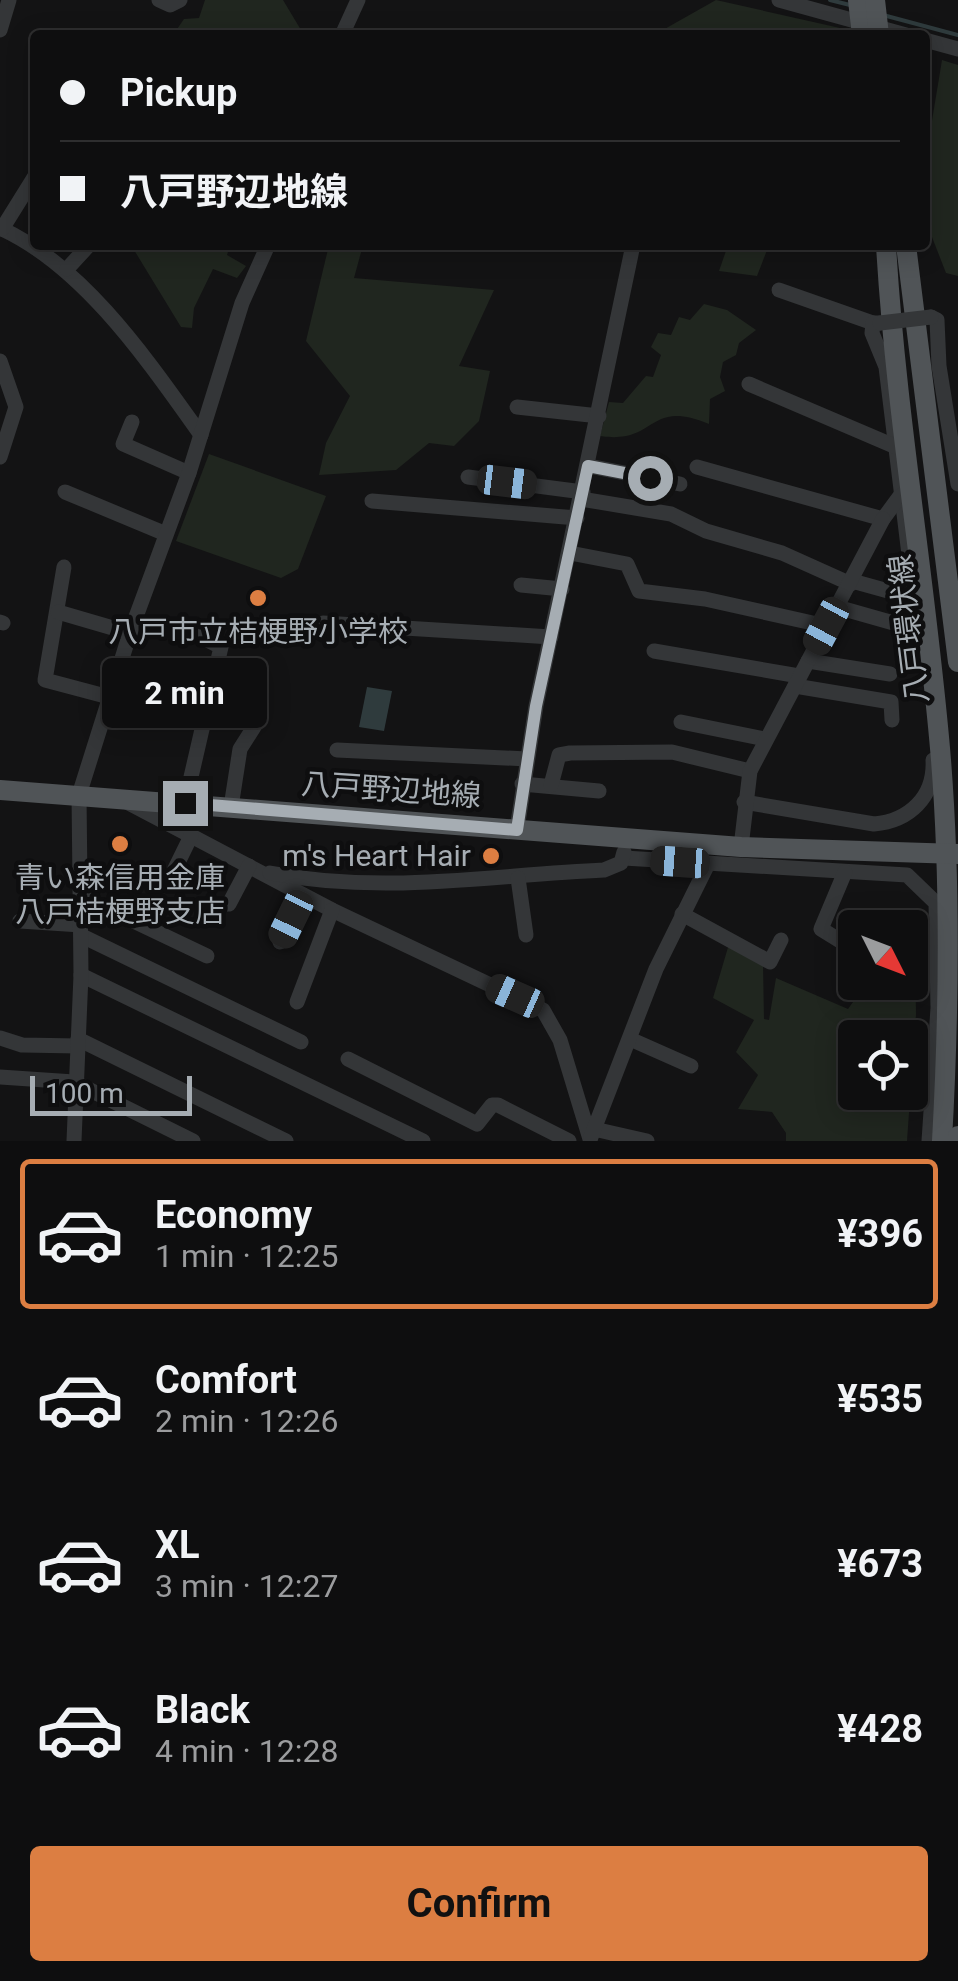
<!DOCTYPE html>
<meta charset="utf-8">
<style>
:root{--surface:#0e0e0f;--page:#1c1c1d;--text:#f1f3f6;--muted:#9b9c9e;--line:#2e2e2f;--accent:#dc7e42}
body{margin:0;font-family:Roboto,"Noto Sans JP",sans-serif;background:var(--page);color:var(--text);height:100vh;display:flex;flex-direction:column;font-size:38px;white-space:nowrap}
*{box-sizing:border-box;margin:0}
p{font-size:32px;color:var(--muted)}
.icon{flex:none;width:55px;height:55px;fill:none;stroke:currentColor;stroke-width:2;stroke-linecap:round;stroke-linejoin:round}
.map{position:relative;height:1141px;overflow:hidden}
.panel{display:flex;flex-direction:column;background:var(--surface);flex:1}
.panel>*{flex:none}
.hud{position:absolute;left:30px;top:30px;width:900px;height:220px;border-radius:10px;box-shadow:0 5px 25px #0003,0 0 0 2px var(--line);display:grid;align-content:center;height:220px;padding:0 30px;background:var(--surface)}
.needle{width:65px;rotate:132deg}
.buttons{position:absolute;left:838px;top:910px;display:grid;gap:20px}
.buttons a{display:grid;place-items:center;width:90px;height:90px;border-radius:10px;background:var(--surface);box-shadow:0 5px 25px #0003,0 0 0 2px var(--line);font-size:50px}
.scale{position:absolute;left:30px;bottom:25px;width:162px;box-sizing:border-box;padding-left:10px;border:5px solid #a6adb3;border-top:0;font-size:28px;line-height:35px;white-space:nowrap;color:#a6adb3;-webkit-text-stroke:8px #0e0e0f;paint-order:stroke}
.end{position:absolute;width:45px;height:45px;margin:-22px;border:12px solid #a6adb3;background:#111;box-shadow:0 0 0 5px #111}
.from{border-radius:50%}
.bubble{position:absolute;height:70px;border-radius:10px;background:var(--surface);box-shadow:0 5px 25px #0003,0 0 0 2px var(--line);font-size:32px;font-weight:700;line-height:70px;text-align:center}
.car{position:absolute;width:30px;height:60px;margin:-30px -15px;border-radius:12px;box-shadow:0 0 8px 2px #0007;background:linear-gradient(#222 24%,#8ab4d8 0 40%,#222 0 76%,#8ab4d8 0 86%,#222 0)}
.hud b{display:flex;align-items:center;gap:35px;height:95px;font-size:38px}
.hud b+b{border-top:2px solid var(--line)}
.hud i{width:25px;height:25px;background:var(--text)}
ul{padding:18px 0 0;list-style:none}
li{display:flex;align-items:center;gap:30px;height:150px;margin:0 20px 15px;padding:0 10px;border:5px solid transparent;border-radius:10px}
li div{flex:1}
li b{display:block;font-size:38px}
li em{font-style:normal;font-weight:700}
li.on{border-color:var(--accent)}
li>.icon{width:90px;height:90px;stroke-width:1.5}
.cta{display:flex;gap:20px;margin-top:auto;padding:20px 30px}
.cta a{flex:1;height:115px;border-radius:10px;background:var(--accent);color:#111;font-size:40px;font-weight:700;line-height:115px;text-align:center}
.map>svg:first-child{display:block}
.green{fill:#20261f;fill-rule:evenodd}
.water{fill:#2f3b3d}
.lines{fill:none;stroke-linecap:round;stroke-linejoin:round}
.stream{stroke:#2f3b3d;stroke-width:4}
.minor{stroke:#343638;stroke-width:15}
.major{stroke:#505457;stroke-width:20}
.minor-bridge{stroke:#343638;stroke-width:15}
.major-bridge{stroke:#505457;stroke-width:20}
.route{stroke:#a6adb3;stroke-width:12}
.poi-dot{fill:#dc7e42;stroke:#0e0e0f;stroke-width:4}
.labels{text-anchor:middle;stroke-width:9;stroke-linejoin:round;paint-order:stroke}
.street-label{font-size:30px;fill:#a6adb3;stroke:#0e0e0f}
.poi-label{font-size:30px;fill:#a6adb3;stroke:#0e0e0f}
</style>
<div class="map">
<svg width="958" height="1141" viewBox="0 0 958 1141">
<rect width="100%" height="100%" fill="#131314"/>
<g class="green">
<polygon points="205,0 283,0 304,35 173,35 184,19 199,18"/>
<polygon points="716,0 840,28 840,35 654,35"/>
<polygon points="942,60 958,65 958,276 946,273 925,219 925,163"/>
<polygon points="131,245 230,245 227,255 246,266 237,278 213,269 194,308 192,328 181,327"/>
<polygon points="329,245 363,245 354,278 494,290 459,366 490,371 479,421 454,446 429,443 396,470 319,475 326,443 350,396 306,341"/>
<polygon points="728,245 769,245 757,276 719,271"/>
<path d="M 704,304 L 727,310 L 756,330 L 739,343 L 736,355 L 723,362 L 720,377 L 725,391 L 710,399 L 709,424 C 646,398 658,445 600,436 L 609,402 L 623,403 L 646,376 L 653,377 L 661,355 L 651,347 L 658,333 L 671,335 L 679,317 L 690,320 Z"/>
<polygon points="209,454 326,496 298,569 281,578 176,541"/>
<path d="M 729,944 L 763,964 L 764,1019 L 769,1020 L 776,978 L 848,1009 L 858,995 L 877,994 L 884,983 L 910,982 L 910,955 L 915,952 L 916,1014 L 907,1141 L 786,1141 L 786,1133 L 772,1112 L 738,1109 L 758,1075 L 736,1052 L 754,1020 L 713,998 ZM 855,1038 L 910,1038 L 910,1092 L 855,1092 Z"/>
</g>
<polygon class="water" points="367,687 392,691 384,731 359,727"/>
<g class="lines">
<g class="stream">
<polyline points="830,0 850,5"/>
<polyline points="883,15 958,35"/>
</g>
<g class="minor">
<polyline points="159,0 170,5 180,0"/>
<polyline points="779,0 906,35"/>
<polyline points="0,30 9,0"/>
<polyline points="342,35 358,0"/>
<polyline points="925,40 958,49"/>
<path d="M 0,228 C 84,266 148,361 201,435"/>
<polyline points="2,229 35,176"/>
<polyline points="67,269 89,245"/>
<polyline points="779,290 873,323"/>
<polyline points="931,317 937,320 939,366 958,484"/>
<polyline points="880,323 873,323 872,333 886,367 918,628"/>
<polyline points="0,361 16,407 0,457"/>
<polyline points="749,384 894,446"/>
<polyline points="517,407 599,416"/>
<polyline points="132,422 123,444 189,473"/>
<polyline points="589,466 680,484"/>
<polyline points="697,467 883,519 900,496"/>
<polyline points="468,477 583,492"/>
<polyline points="65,492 166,534"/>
<polyline points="581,499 671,514 706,531 782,553 851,584"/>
<polyline points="372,501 577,518"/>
<polyline points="570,553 627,564 639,591 705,599 826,626"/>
<polyline points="64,567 45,680 109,697"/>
<polyline points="852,581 899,594"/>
<polyline points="521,585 562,589"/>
<polyline points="837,607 897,624"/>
<polyline points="58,612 130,633"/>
<polyline points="0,622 3,623"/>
<polyline points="323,623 551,637"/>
<polyline points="654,651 799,676"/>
<polyline points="808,661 890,674"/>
<polyline points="795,686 891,702 892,720"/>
<polyline points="681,722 765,739"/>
<polyline points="337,750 527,759"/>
<polyline points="522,784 599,791"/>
<polyline points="551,785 559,755 570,753 672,752 750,771"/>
<polyline points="125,801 332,910 543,1010 560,1040 590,1139"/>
<path d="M 744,802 L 874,824 C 909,821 935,797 933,760"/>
<polyline points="185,803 221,647 198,635"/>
<polyline points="231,807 240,749 254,727"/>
<polyline points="517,829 536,706 633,245"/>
<polyline points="741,847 750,771 883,519"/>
<polyline points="624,858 907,875 936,903 938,1008 929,1141"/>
<polyline points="845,872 821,929 855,950"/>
<path d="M 270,873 C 386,895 489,875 604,870 L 621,863 L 624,852"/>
<polyline points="518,878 526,935"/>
<polyline points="167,885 191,836"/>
<polyline points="81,896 207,956"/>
<polyline points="229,904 249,866"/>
<polyline points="682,914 770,962 781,940"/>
<polyline points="20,921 81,925"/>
<polyline points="82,936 301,1042"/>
<polyline points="280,942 303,895"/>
<polyline points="81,975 423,1141"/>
<polyline points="297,1002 332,910"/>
<polyline points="0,1038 22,1045 78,1046"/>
<polyline points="78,1039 286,1141"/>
<polyline points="630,1039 691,1066"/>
<polyline points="348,1059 477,1124 492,1105 498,1105 569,1141"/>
<polyline points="0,1077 74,1082 193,1141"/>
<polyline points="594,1129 647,1141"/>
<polyline points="591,1137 656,969 708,864"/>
<polyline points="74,1141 81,975 79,795 130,633 189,473 242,303 268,245"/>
</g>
<g class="major">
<path d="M 886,245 C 896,418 927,588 941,760 C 951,887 949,1015 942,1141"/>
<polyline points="906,245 958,662"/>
<polyline points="0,790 741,847 958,854"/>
<polyline points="958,1141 958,1136"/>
</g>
<polyline class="minor-bridge" points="880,323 931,317"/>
<g class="major-bridge">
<polyline points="858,0 862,35"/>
<polyline points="875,0 879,35"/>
</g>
</g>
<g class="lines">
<polyline class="route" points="185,803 517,830 536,706 588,466 650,478"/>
</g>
<g class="poi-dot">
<circle cx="258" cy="598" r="10"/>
<circle cx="120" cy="844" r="10"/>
<circle cx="491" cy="856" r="10"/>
</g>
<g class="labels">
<g class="street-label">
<text transform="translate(909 629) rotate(-97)" y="10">八戸環状線</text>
<text transform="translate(391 790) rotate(4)" y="10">八戸野辺地線</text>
</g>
<g class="poi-label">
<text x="258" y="642">八戸市立桔梗野小学校</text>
<text x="471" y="866" text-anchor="end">m's Heart Hair</text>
<text x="120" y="888">青い森信用金庫<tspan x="120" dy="34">八戸桔梗野支店</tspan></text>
</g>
</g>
</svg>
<div class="buttons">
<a><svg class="needle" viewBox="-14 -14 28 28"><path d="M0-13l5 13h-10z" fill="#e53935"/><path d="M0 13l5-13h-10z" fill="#9b9c9e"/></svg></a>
<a><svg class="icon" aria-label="locate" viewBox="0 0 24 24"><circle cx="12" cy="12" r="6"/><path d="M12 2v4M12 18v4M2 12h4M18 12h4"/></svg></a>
</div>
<div class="scale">100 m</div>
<i class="end from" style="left:650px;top:478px"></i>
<i class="end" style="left:185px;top:803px"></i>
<div class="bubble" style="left:102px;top:658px;width:165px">2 min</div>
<i class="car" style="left:507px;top:482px;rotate:97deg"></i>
<i class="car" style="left:826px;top:626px;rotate:208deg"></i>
<i class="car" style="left:680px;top:862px;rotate:274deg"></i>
<i class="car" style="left:291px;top:919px;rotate:206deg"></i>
<i class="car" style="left:515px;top:996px;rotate:294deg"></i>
<div class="hud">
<b><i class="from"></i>Pickup</b>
<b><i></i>八戸野辺地線</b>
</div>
</div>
<section class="panel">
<ul>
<li class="on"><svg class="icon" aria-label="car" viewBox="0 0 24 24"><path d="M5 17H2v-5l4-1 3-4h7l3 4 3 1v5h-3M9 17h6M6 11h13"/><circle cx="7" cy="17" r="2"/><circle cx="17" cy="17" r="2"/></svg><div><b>Economy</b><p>1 min · 12:25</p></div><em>¥396</em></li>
<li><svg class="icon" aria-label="car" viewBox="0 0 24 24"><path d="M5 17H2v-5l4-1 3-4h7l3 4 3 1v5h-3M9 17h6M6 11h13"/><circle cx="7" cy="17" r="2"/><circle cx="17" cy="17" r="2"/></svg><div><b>Comfort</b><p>2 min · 12:26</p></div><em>¥535</em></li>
<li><svg class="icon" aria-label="car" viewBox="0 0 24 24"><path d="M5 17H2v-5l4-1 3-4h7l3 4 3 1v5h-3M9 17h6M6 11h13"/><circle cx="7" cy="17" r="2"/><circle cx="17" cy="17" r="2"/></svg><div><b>XL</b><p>3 min · 12:27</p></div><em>¥673</em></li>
<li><svg class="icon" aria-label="car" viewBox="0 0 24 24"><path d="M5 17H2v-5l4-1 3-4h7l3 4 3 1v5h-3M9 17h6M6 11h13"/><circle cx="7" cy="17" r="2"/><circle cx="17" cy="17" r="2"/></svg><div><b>Black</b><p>4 min · 12:28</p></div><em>¥428</em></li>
</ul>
<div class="cta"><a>Confirm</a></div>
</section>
